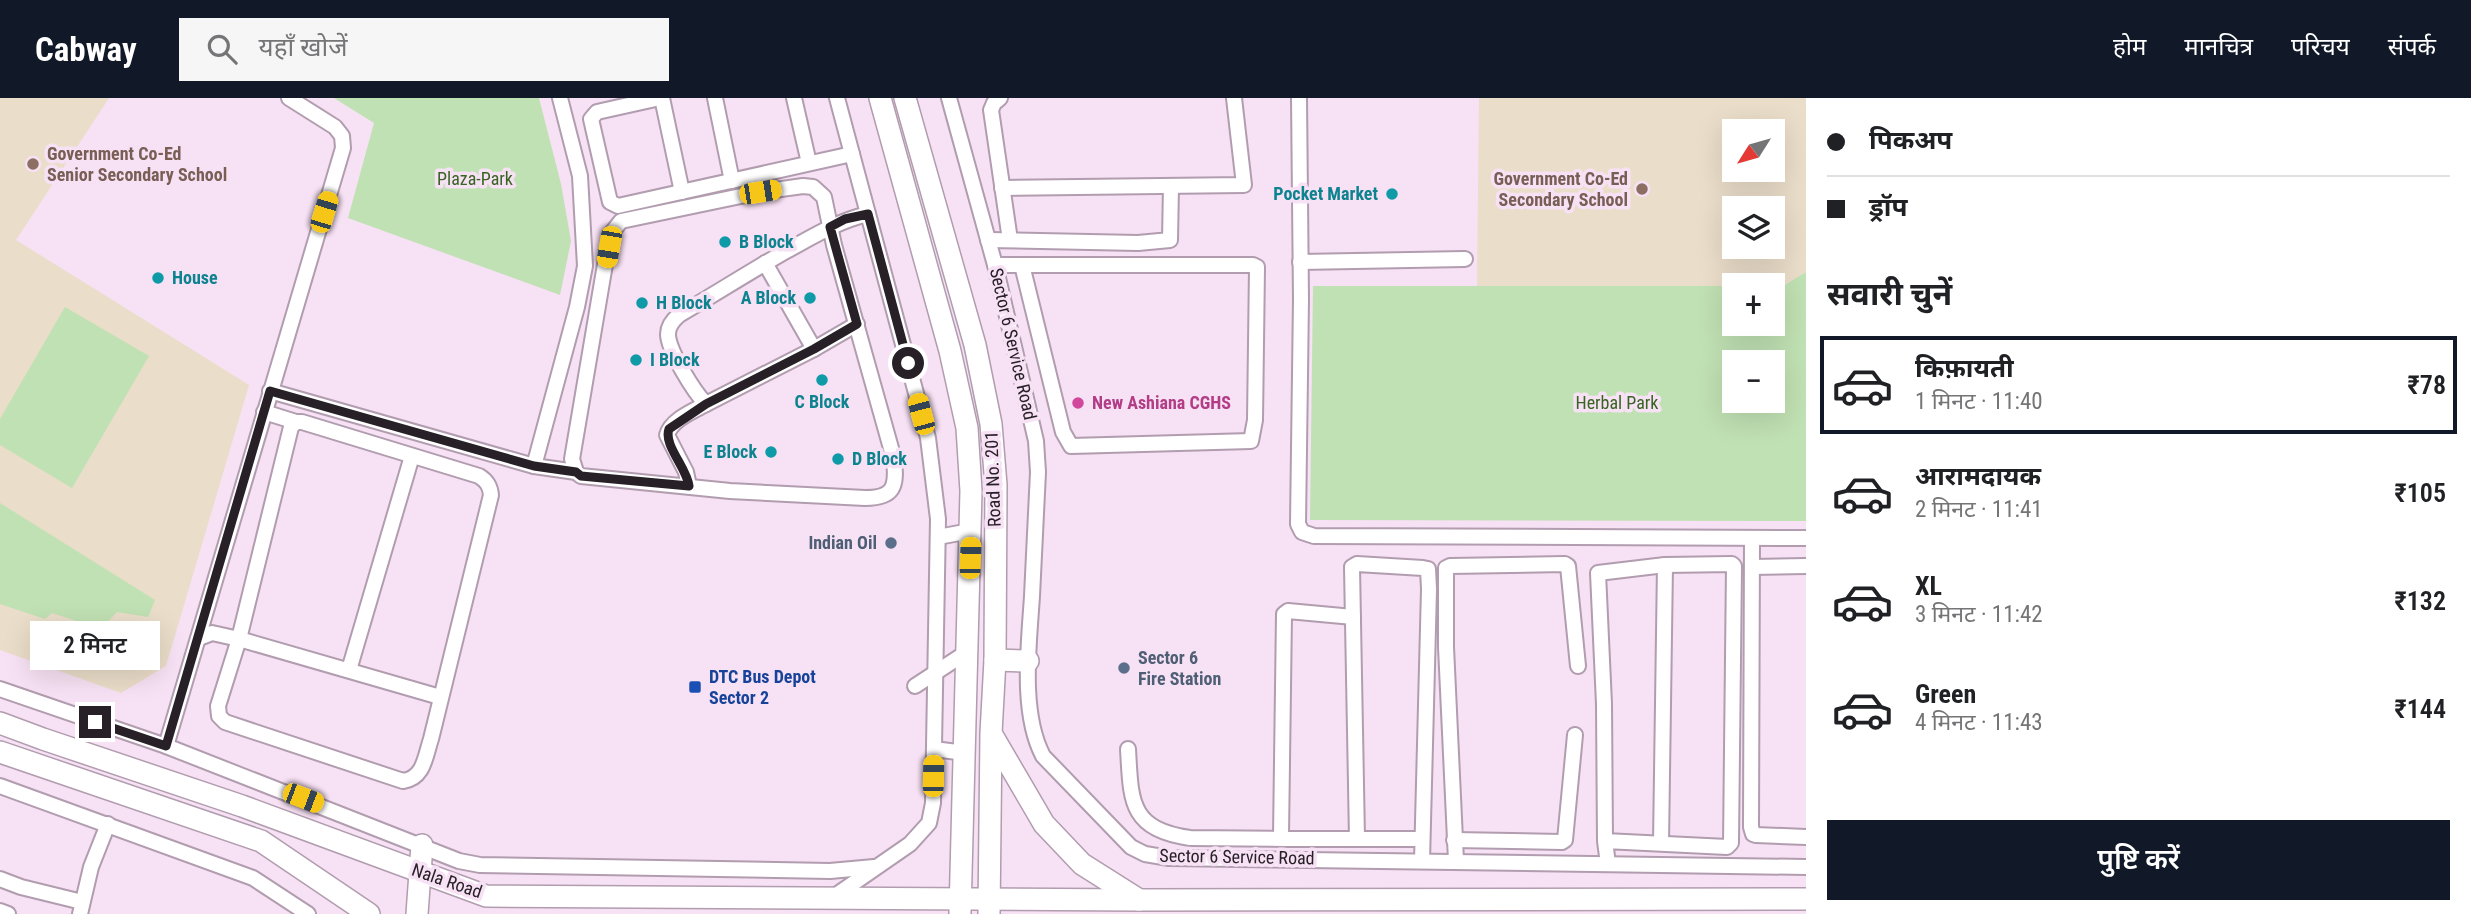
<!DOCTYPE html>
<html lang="hi">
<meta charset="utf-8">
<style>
:root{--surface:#fff;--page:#f6f6f6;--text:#202124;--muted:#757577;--line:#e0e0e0;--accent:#111827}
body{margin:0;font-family:"Roboto Condensed","Noto Sans Devanagari",sans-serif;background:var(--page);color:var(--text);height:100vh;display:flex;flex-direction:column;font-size:26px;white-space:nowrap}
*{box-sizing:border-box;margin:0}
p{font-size:23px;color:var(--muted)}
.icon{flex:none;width:38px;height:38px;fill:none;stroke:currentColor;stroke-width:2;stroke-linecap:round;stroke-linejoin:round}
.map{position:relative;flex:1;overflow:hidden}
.panel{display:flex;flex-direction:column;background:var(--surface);width:665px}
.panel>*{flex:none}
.guide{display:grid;align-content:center;height:154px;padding:0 21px;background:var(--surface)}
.needle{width:46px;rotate:233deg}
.controls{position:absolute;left:1722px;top:21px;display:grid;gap:14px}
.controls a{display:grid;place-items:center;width:63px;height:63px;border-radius:0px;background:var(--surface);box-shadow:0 7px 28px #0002;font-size:35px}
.end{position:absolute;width:32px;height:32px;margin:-16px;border:9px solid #282027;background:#fff;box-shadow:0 0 0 4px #fff}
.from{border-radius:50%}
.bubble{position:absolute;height:49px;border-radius:0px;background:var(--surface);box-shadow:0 7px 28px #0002;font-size:23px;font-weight:600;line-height:49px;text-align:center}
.car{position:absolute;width:21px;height:42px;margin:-21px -10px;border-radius:9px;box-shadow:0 0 5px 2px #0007;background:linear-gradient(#f5c518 24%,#345 0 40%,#f5c518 0 76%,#345 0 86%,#f5c518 0)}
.guide b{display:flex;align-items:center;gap:24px;height:66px;font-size:26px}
.guide b+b{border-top:2px solid var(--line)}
.guide i{width:18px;height:18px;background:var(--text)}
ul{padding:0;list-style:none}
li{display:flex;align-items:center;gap:21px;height:98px;margin:0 14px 10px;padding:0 7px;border:4px solid transparent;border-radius:0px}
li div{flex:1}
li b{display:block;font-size:26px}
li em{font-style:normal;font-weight:600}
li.active{border-color:var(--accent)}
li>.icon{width:63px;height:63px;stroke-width:1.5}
h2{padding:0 21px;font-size:32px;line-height:84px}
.button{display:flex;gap:14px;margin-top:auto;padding:14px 21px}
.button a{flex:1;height:80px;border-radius:0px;background:var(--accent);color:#fff;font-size:28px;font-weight:600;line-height:80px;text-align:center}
header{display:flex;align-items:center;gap:42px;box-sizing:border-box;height:98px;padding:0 35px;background:var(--accent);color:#fff}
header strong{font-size:33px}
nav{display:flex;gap:38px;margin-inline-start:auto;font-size:24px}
.search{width:490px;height:63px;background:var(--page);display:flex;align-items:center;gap:18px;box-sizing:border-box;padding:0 24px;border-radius:0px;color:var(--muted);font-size:26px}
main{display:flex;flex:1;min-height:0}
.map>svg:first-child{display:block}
.education{fill:#eaddc9;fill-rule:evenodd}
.green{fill:#c0e1b3;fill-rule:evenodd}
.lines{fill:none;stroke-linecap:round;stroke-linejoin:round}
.street-casing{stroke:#b19daf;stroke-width:18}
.secondary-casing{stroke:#b19daf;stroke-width:24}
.street{stroke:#fff;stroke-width:14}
.secondary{stroke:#fff;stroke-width:21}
.route{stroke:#282027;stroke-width:9}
.education-dot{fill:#8d6e63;stroke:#f7e1f4;stroke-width:2.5}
.culture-dot{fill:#0f9aa8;stroke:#f7e1f4;stroke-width:2.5}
.hotel-dot{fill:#d1479c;stroke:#f7e1f4;stroke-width:2.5}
.service-dot{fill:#5c6f8a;stroke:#f7e1f4;stroke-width:2.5}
.transit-dot{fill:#1a4fb4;stroke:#f7e1f4;stroke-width:2.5}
.labels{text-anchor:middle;stroke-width:7;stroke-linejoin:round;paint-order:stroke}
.education-label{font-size:18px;font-weight:bold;fill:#785e54;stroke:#f7e1f4;text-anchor:start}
.park-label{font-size:18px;fill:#386421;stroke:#f7e1f4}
.culture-label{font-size:18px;font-weight:bold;fill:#0d838f;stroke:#f7e1f4;text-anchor:start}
.street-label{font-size:18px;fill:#282027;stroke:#f7e1f4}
.hotel-label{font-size:18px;font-weight:bold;fill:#b23c85;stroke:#f7e1f4;text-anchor:start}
.service-label{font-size:18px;font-weight:bold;fill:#4e5e75;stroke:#f7e1f4;text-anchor:end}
.transit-label{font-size:18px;font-weight:bold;fill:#164399;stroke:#f7e1f4;text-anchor:start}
</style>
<header>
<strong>Cabway</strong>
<div class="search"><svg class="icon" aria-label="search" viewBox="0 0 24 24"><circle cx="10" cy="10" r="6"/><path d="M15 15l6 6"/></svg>यहाँ खोजें</div>
<nav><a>होम</a><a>मानचित्र</a><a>परिचय</a><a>संपर्क</a></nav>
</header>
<main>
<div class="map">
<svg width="1806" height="816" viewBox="0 0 1806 816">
<rect width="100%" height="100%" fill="#f7e1f4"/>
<g class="education">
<polygon points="0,0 109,0 16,142 249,287 166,568 121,595 0,552"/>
<path d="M 1479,0 L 1806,0 L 1806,174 L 1783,188 L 1477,188 ZM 1734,33 L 1773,33 L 1773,72 L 1734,72 ZM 1734,110 L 1773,110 L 1773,149 L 1734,149 Z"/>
</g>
<g class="green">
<polygon points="334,0 539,0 561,86 571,143 560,197 348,120 374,25"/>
<path d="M 1806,174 L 1806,423 L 1310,422 L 1313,188 L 1734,188 L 1734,226 L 1773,226 L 1773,188 L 1783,188 ZM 1734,264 L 1773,264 L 1773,303 L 1734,303 Z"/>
<polygon points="65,209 149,258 72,390 0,347 0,321"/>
<polygon points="0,405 155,502 148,519 117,514 101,531 52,515 45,521 0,506"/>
</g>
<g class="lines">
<defs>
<g id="street">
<polyline points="660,0 597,14 591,21 610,104 618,108 852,56"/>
<polyline points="662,0 682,94"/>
<polyline points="715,0 732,83"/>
<polyline points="794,0 809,65"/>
<path d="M 949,0 L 995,167 L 1036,343 L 1038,374 C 1036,415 1034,456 1032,498 C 1029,546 1020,614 1043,658 L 1131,749 L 1145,756 L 1169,760 L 1806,769"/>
<polyline points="1000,0 994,5 991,12 1010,142"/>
<polyline points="1299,0 1301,201 1298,426 1302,434 1314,438 1806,440"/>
<path d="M 803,88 L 813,89 L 824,99 L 834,147 L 894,361 C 897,389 894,400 865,400 L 730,393 L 581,378 L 576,374 L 572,361 L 610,137 L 621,123 L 760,94 Z"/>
<polyline points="1002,90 1244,87 1234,0"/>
<polyline points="988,142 1138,145 1170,142 1171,88"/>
<polyline points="1300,164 1465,161"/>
<polyline points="765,165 814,251"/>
<polyline points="995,167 1253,167 1257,169 1255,322 1251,343 1071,348 1063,334 1022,167"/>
<path d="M 857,226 L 814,251 L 706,306 C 694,294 668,252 668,236 C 668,228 673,222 679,217 C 715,196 751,173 788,152 C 814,138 838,123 868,116"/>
<polyline points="270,293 534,368 577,209 585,168 580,78 560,0"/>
<polyline points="264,314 296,324"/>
<path d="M 296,324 L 302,324 L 479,378 C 487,383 490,388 491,397 L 431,641 C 425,659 424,680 403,683 L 225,624 L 219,618 L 218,608 L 239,541 L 291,329 Z"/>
<polyline points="534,368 576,374"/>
<path d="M 689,388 L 686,374 L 667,337 C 671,322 693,313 706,306"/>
<polyline points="938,439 970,433"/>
<polyline points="1752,440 1751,729 1753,736 1756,737 1806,739"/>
<polyline points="1752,469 1806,468"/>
<polyline points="1353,519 1288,513 1284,516 1281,738 1285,741 1422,741"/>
<polyline points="199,540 212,535 239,541 440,599"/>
<polyline points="349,572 412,358"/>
<polyline points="915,588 967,554"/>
<polyline points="0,591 166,648 459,763 480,767 830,773 874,769"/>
<polyline points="166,648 343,50 342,38 335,29 289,0"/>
<polyline points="934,651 965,655"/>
<path d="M 1128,651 C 1131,703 1129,731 1190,740 L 1285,741"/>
<polyline points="0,688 253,780 308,816"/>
<polyline points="1357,741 1352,469 1357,466 1423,470 1428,471 1429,491 1422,763"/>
<polyline points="1454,742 1562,744 1565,742 1575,637"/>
<polyline points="1605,743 1727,749 1731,745 1734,468 1732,466 1665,467 1598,475 1604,606 1605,743 1608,766"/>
<polyline points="1661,745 1665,467"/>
<polyline points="1456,763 1446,549 1446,470 1450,468 1565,466 1568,468 1578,568"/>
<polyline points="0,781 21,789 82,804"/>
<polyline points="832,800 910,746 929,725 933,705 938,421 928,340 837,0"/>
<polyline points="0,813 8,816"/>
<polyline points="80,816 91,769 108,726"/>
</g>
<g id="secondary">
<polyline points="880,0 950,253 967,330 971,393 960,814"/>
<polyline points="905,0 975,247 991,326 996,387 995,562 991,635 989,816"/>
<polyline points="995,562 1028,563"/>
<polyline points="0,625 43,641 242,708 486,798 1139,802 1806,801"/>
<polyline points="992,637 1044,726 1082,766 1139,802"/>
<polyline points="0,654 261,743 369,816"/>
<polyline points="417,816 422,747"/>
</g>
</defs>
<use href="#street" class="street-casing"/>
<use href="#secondary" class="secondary-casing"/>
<use href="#street" class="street"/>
<use href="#secondary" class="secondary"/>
</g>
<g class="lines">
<path class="route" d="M 95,624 L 166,648 L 270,293 L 534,368 L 576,374 L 581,378 L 689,388 C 687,370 663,347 669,331 L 706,306 L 814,251 L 857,226 L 830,129 L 845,121 L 868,116 L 908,265"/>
</g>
<g class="education-dot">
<circle cx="33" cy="66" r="7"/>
<circle cx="1642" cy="91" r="7"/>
</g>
<g class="culture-dot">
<circle cx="1392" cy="96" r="7"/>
<circle cx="725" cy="144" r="7"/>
<circle cx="158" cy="180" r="7"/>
<circle cx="810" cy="200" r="7"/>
<circle cx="642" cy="205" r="7"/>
<circle cx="636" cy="262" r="7"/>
<circle cx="822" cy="282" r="7"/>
<circle cx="771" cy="354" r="7"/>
<circle cx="838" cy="361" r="7"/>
</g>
<circle class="hotel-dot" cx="1078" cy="305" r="7"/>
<g class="service-dot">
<circle cx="891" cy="445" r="7"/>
<circle cx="1124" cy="570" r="7"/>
</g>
<rect class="transit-dot" x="688" y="582" width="14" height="14" rx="3.5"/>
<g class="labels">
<g class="education-label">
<text x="47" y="62">Government Co-Ed<tspan x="47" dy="21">Senior Secondary School</tspan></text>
<text x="1628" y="87" text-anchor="end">Government Co-Ed<tspan x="1628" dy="21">Secondary School</tspan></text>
</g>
<g class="park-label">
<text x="475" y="87">Plaza-Park</text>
<text x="1617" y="311">Herbal Park</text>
</g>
<g class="culture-label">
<text x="1378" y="102" text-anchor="end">Pocket Market</text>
<text x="739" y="150">B Block</text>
<text x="172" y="186">House</text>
<text x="796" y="206" text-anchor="end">A Block</text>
<text x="656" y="211">H Block</text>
<text x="650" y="268">I Block</text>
<text x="822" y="310" text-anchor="middle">C Block</text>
<text x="757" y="360" text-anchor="end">E Block</text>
<text x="852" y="367">D Block</text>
</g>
<g class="street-label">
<text transform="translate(1013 246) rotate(77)" y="6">Sector 6 Service Road</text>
<text transform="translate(993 381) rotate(-92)" y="6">Road No. 201</text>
<text transform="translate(1237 759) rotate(1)" y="6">Sector 6 Service Road</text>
<text transform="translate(447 783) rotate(19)" y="6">Nala Road</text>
</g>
<g class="hotel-label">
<text x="1092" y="311">New Ashiana CGHS</text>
</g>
<g class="service-label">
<text x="877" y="451">Indian Oil</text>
<text x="1138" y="566" text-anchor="start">Sector 6<tspan x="1138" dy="21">Fire Station</tspan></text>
</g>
<g class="transit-label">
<text x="709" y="585">DTC Bus Depot<tspan x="709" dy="21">Sector 2</tspan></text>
</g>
</g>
</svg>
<div class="controls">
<a><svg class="needle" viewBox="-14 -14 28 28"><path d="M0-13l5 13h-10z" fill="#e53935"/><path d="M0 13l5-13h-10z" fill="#757577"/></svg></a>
<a><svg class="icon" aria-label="layers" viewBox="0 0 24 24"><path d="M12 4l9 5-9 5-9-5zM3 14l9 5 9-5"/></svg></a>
<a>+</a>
<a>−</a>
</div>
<i class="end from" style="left:908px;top:265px"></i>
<i class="end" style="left:95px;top:624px"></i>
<div class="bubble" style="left:30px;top:523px;width:130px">2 मिनट</div>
<i class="car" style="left:760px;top:94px;rotate:81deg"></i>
<i class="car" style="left:324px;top:114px;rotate:17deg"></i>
<i class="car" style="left:609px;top:149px;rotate:190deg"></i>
<i class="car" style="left:921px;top:316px;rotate:345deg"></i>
<i class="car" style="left:970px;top:460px;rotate:2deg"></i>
<i class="car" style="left:933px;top:678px;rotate:1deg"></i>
<i class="car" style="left:303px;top:700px;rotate:111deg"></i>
</div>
<section class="panel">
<div class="guide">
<b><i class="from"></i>पिकअप</b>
<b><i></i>ड्रॉप</b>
</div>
<h2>सवारी चुनें</h2>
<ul>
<li class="active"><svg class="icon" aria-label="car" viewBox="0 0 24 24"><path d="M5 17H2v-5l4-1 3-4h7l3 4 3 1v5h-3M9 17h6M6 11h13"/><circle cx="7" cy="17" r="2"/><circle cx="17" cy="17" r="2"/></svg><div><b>किफ़ायती</b><p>1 मिनट · 11:40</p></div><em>₹78</em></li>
<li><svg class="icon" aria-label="car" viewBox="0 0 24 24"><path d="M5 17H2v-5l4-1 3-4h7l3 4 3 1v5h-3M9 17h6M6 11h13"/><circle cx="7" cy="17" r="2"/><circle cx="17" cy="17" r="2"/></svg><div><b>आरामदायक</b><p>2 मिनट · 11:41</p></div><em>₹105</em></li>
<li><svg class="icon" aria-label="car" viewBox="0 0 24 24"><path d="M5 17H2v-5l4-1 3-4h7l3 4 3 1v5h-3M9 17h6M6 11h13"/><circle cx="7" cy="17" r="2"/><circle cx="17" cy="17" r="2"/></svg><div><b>XL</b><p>3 मिनट · 11:42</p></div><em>₹132</em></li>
<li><svg class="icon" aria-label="car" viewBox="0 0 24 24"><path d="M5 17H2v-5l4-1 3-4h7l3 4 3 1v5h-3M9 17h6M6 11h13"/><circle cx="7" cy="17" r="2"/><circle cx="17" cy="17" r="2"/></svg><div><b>Green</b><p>4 मिनट · 11:43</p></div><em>₹144</em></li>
</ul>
<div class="button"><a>पुष्टि करें</a></div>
</section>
</main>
